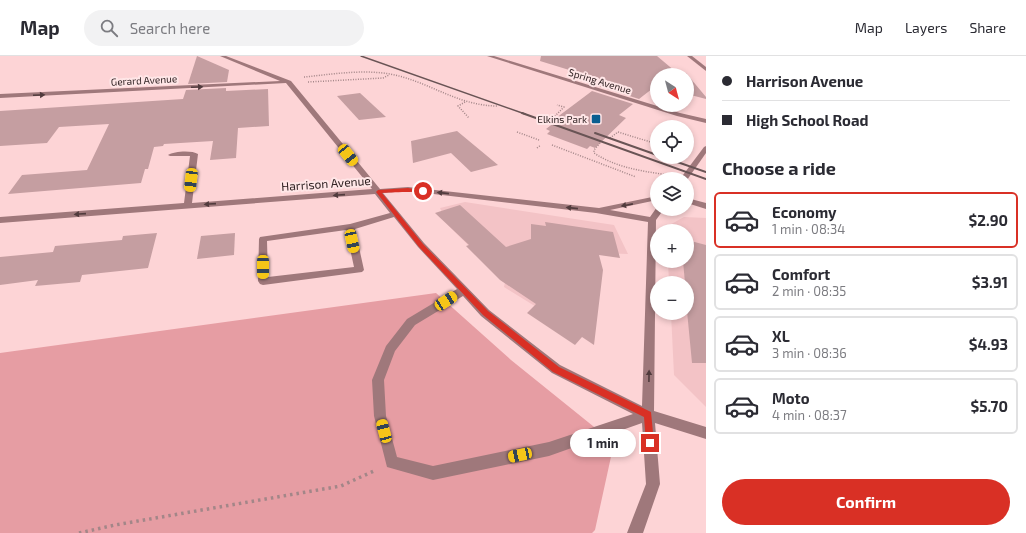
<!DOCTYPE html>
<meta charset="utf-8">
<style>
:root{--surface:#fff;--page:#f2f2f3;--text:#2b2b33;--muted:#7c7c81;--line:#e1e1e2;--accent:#d93025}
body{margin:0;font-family:"Exo 2",sans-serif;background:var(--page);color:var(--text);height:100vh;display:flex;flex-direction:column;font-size:15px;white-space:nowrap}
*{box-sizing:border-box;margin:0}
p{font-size:13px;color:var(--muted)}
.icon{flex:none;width:22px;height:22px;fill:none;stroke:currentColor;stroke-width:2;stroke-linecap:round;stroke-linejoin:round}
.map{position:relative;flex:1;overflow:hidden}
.panel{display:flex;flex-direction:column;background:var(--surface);width:320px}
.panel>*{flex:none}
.banner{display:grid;align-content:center;height:88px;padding:0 16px;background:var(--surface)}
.needle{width:26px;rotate:144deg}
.tools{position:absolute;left:650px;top:12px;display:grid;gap:8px}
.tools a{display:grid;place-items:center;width:44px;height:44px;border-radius:50%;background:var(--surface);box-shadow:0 2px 6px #0003;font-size:20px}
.end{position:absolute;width:18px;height:18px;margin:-9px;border:5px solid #d93025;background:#fff;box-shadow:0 0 0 2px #fff}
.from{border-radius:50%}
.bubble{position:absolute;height:28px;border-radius:14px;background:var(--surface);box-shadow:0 2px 6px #0003;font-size:13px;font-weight:700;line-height:28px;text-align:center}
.car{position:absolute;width:12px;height:24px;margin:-12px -6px;border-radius:5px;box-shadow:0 0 3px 1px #0007;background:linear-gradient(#f5c518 24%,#345 0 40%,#f5c518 0 76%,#345 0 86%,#f5c518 0)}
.banner b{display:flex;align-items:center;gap:14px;height:38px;font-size:15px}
.banner b+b{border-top:1px solid var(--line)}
.banner i{width:10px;height:10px;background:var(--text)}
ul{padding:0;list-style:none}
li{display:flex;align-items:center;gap:12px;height:56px;margin:0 8px 6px;padding:0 8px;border:2px solid var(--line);border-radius:6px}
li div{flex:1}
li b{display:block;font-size:15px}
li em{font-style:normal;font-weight:700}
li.selected{border-color:var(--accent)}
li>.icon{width:36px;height:36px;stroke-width:1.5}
h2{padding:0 16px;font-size:18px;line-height:48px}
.action{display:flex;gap:8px;margin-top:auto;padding:8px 16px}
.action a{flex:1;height:46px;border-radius:24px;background:var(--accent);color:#fff;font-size:16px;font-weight:700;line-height:46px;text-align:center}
header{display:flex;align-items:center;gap:24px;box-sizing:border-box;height:56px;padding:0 20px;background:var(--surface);border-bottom:1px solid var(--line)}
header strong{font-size:19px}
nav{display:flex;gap:22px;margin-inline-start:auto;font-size:14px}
.search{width:280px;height:36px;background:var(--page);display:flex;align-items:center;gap:10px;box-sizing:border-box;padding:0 14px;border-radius:22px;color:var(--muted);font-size:15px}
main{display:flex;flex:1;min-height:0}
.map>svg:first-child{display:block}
.built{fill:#f3c3c6}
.green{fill:#e69da3}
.building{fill:#c59ea1}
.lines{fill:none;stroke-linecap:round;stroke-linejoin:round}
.path-far1{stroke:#a38688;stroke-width:1.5;stroke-dasharray:1 1.5;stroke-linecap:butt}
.path{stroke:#a38688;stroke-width:3.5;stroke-dasharray:2.5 4;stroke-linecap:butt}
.minor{fill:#9f787b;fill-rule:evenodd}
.rail-far1{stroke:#695455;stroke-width:1.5}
.rail{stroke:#695455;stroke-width:2}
.oneway{fill:#513b3d}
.route{fill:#d93025}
.poi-dot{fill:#085e90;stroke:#ffe6e7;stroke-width:1.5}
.labels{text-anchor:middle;stroke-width:4;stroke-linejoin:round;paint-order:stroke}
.far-street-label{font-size:10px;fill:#2f2122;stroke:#ffe6e7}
.far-poi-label{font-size:10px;fill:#2f2122;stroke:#ffe6e7;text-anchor:end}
.street-label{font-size:12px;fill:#2f2122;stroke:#ffe6e7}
</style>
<header>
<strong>Map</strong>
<div class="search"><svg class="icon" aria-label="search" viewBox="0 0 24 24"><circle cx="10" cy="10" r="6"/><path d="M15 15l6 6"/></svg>Search here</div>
<nav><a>Map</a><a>Layers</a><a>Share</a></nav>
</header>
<main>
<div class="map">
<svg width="706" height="477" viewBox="0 0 706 477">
<rect width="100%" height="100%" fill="#fdd4d6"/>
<g class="built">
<polygon points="465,146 614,169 628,198 599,197 593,276 585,281 504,231 505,226 448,169 440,152"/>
<polygon points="684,161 706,162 706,351 674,319 671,257 687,257 687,227 669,227 668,205 687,205 687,175 666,175 666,171"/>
</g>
<polygon class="green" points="436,237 511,304 614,387 595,474 592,477 0,477 0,297"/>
<g class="building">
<polygon points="197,0 229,14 227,26 188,28"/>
<polygon points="541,0 657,0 676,16 686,17 706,41 706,43 687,38 687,19 657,19 657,29 639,43 598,30 605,25 540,5"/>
<polygon points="226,32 226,35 268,33 269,70 238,72 236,102 210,104 213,85 164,88 163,90 154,91 148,113 145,113 141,127 8,138 22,119 87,114 109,68 59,71 47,87 0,90 0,55 183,43 186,34"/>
<polygon points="592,35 633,48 619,59 626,62 595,92 590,90 587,93 547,78 550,75 546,73 559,63 556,62"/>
<polygon points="360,37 386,61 359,64 337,40"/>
<polygon points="457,75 498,109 471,116 451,97 413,107 411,85"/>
<polygon points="460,149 506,191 531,183 531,168 546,170 545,166 613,176 620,202 599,199 603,214 594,289 582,281 575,289 527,257 536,248 500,224 466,190 469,189 435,157"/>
<polygon points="157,177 148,212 82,219 80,226 35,230 38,224 0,229 0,201 53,196 55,190 122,184 123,180"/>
<polygon points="235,177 234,199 197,203 201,180"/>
<polygon points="687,184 706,189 706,307 692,307 687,255 687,227 685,227 683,205 687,205"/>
</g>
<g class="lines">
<g class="path-far1">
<path d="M 304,21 C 335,18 369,12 399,20 C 434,29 460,50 498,50"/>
<polyline points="308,26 383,22 389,19"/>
<polyline points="465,46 458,50 469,62"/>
<polyline points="553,62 564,51 557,49"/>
<polyline points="517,76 539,84"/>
<polyline points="610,82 618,76 657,88"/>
<path d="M 600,87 L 594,94 L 594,97 C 617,112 642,115 668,119"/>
<polyline points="552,89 636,121"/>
<polyline points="537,92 541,89"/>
</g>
<polyline class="path" points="79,477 115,469 341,430 376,414"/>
<g class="minor">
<path d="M 220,0 L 226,0 L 291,25 L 380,133 L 408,131 L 599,152 L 657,140 L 657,144 L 610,154 L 650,161 L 657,151 L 657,153 L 664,153 L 656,164 L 654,355 L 706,371 L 706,383 L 655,367 L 660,428 L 643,477 L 627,477 L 646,428 L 642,367 L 549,400 L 433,424 L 387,411 L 374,360 L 372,324 L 386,290 L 407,263 L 457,233 L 418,191 L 394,161 L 355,173 L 364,214 L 362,216 L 263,229 L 260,228 L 258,225 L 259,183 L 260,181 L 350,168 L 390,157 L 375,138 L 0,167 L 0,161 L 184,147 L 190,100 L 170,100 L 168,99 C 174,95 192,94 198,98 L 192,147 L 372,133 L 286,27 L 0,42 L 0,38 L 280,25 ZM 408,135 L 596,157 L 648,166 L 642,350 L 560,309 L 489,254 L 424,187 L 383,137 ZM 346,174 L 354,211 L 268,221 L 267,185 ZM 463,240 L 481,260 L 552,317 L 633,358 L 549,386 L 433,410 L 397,401 L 386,360 L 384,324 L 395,295 L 415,269 Z"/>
<polygon points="487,0 494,0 680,57 706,63 706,67 677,60"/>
<polygon points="687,0 692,0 706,11 706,15"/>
<polygon points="706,90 706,97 687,124 680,123 704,91"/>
<polygon points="687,142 706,147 706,153 687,147"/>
</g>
<polyline class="rail-far1" points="361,0 525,58"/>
<g class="rail">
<polyline points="522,57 706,123"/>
<polyline points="595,77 657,99"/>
<polyline points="663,101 706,116"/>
</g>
</g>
<defs><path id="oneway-solid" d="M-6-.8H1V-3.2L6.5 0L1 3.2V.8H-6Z"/></defs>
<g class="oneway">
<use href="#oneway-solid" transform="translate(197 31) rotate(-3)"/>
<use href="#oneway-solid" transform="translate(39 39) rotate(-3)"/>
<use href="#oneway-solid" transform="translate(443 137) rotate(-174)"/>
<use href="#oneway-solid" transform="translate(339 139) rotate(176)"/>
<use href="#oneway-solid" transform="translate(210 148) rotate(176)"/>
<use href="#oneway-solid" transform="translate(627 149) rotate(169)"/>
<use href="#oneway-solid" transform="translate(572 152) rotate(-174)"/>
<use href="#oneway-solid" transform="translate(80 158) rotate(176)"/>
<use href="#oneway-solid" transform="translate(649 320) rotate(-89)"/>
</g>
<path class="route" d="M 408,132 L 426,135 C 424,136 389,136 382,137 L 423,188 L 488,255 L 559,311 L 651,356 L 654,387 L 653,390 L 650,391 L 647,390 L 646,387 L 644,361 L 553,316 L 483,259 L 419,191 L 376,136 L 378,134 Z"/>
<rect class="poi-dot" x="591" y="58" width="10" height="10" rx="2"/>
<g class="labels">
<g class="far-street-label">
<text transform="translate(144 24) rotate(-3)" y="4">Gerard Avenue</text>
<text transform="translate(600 25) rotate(17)" y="4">Spring Avenue</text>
</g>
<g class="far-poi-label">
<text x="587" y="67">Elkins Park</text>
</g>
<g class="street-label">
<text transform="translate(326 128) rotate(-4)" y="4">Harrison Avenue</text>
</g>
</g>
</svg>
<div class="tools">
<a><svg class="needle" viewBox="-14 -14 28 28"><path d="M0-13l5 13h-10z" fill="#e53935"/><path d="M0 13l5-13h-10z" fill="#7c7c81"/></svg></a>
<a><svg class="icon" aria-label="locate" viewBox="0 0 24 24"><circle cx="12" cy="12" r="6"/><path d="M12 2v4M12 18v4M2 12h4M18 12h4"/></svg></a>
<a><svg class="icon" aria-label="layers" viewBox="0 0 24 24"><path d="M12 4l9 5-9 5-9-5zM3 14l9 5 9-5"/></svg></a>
<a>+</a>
<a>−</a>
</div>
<i class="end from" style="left:423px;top:135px"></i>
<i class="end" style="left:650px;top:387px"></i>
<div class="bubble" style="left:570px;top:373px;width:66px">1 min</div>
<i class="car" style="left:348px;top:99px;rotate:141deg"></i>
<i class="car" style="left:191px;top:124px;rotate:187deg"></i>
<i class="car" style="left:352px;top:185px;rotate:168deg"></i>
<i class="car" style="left:263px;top:211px;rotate:180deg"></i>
<i class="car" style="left:446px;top:245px;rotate:57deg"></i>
<i class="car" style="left:384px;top:375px;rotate:345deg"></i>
<i class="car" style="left:520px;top:399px;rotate:258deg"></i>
</div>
<section class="panel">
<div class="banner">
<b><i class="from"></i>Harrison Avenue</b>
<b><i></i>High School Road</b>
</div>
<h2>Choose a ride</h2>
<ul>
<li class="selected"><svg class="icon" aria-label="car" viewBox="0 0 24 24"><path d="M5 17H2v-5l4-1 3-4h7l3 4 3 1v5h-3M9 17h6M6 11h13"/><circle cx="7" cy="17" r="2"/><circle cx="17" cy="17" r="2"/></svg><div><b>Economy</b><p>1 min · 08:34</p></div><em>$2.90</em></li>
<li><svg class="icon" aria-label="car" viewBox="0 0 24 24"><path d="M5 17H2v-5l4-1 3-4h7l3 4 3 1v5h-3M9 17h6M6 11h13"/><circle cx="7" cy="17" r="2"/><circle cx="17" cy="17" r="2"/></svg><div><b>Comfort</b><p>2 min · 08:35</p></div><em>$3.91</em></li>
<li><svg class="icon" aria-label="car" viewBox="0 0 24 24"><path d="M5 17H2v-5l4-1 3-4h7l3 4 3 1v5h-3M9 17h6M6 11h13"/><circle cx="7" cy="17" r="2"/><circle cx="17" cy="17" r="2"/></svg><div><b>XL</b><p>3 min · 08:36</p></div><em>$4.93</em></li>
<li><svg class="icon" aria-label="car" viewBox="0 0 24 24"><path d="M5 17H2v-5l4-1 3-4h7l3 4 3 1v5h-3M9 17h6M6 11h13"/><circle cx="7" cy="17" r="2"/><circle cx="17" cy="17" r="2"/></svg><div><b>Moto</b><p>4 min · 08:37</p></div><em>$5.70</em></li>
</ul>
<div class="action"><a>Confirm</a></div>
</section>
</main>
